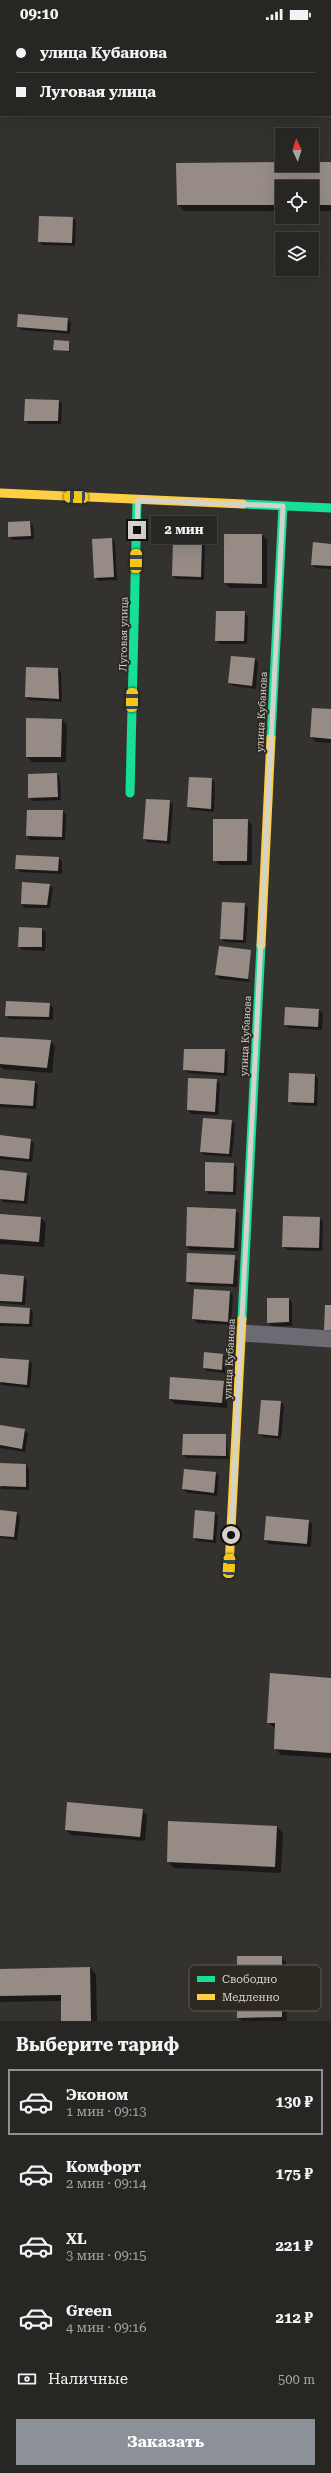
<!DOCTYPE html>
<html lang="ru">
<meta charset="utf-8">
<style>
:root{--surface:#272623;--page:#2f2e2b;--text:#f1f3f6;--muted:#a4a5a6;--line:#434341;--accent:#8c9099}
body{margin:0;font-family:"Roboto Serif",serif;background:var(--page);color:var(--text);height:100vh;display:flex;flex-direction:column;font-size:15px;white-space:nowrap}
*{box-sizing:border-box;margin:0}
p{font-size:13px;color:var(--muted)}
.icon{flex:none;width:22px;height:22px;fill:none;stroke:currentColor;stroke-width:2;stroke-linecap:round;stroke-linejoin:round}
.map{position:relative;height:1993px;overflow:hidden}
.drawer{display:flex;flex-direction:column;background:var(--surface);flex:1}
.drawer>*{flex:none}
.banner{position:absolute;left:0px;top:0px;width:331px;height:88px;box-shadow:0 4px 16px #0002,0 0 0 1px var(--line);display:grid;align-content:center;height:88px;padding:0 16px;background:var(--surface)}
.needle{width:26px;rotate:356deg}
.fabs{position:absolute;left:275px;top:100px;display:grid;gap:8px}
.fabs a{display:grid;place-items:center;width:44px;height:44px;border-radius:0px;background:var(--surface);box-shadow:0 4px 16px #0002,0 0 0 1px var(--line);font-size:20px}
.end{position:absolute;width:18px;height:18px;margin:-9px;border:5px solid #d5d2ce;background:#111;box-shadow:0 0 0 2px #111}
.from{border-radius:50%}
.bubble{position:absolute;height:28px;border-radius:0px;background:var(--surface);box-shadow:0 4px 16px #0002,0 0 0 1px var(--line);font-size:13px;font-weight:700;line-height:28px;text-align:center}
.car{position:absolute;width:12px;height:24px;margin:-12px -6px;border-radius:5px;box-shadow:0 0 3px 1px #0007;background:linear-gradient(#f5c518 24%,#345 0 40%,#f5c518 0 76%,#345 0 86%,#f5c518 0)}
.banner b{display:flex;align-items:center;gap:14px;height:38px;font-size:15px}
.banner b+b{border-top:1px solid var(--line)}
.banner i{width:10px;height:10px;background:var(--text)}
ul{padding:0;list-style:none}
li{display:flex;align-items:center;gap:12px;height:66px;margin:0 8px 6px;padding:0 8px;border:2px solid transparent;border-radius:0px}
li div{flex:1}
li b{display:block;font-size:15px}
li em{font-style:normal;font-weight:700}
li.current{border-color:var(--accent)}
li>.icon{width:36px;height:36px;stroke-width:1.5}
h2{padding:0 16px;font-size:18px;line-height:48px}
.pay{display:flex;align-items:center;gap:10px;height:44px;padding:0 16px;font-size:15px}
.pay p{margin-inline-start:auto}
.button{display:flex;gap:8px;margin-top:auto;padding:8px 16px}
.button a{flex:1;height:46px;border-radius:0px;background:var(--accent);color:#fff;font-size:16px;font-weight:700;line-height:46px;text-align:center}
.status{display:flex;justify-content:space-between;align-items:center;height:28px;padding:0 20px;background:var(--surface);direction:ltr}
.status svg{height:11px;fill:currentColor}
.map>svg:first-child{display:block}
.shadow{fill:#0007}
.building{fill:#968c85}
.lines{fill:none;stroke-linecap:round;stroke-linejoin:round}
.street{stroke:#6c6b73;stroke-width:17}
.fast{stroke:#16e098;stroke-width:9}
.slow{stroke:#ffcf43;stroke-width:9}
.route{stroke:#d5d2ce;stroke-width:5}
.labels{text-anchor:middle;stroke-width:4;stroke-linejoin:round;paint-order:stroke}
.street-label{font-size:10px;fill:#d5d2ce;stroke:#2d2922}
.key{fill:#2d2922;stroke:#5f5c56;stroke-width:1}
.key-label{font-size:11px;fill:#d5d2ce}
</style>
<div class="status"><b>09:10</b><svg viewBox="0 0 49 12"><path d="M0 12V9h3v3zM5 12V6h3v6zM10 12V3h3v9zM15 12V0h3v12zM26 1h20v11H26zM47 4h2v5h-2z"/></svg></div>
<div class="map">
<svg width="331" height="1993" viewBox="0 0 331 1993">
<rect width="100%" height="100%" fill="#34322f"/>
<g class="shadow">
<polygon points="124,0 135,0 140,1 124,1"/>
<polygon points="282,135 312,137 312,135 331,135 331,183 312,183 312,159 282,159 282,183 184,183 178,177 177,136"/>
<polygon points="72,190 76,193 75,218 42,217 39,214"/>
<polygon points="68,291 71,295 70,306 21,302 18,298"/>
<polygon points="69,314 70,324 54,322"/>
<polygon points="59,372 62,376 61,396 29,396 25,392"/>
<polygon points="30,494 33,498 34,511 13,512 9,508"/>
<polygon points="225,507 262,507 267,512 267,560 230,560 225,555"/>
<polygon points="112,511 115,515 117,552 98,553 95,549"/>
<polygon points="202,513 205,517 204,552 176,551 173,548"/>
<polygon points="331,517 331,541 316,540 312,537"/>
<polygon points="244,584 248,588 247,616 219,616 216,612"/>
<polygon points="255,631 258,634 256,661 233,658 229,655"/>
<polygon points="57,641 61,644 62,674 29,672 26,669"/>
<polygon points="331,682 331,715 316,714 311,709"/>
<polygon points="62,692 67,697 66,734 32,734 27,729"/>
<polygon points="57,746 60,750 61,772 33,773 29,769"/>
<polygon points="190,750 212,751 215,755 214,784 192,782 188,779"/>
<polygon points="170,773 173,777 170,816 147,814 144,811"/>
<polygon points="28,783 62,783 66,786 65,812 30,812 27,808"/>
<polygon points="247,792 252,797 252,837 219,837 214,832"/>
<polygon points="59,830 62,834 62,846 20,844 16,840"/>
<polygon points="49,857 53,860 50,880 25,880 22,876"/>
<polygon points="245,876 248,880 246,915 225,914 221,910"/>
<polygon points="20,900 42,901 46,905 45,923 22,922 19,918"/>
<polygon points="220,919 251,954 219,951 216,947"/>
<polygon points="50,976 53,980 53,992 9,991 6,987"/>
<polygon points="286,980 319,982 323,986 322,1002 289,1000 285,997"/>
<polygon points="0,1010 50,1013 55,1018 52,1045 3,1041 0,1038"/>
<polygon points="224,1022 228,1025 227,1048 188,1045 184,1042"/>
<polygon points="290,1046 315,1047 318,1051 317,1078 293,1077 289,1073"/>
<polygon points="0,1051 34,1053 38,1057 36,1081 0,1079"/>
<polygon points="216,1052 220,1056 218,1087 191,1086 188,1082"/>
<polygon points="231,1093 235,1096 232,1129 205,1127 201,1124"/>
<polygon points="0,1108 30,1112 34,1115 32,1134 0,1131"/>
<polygon points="233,1136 237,1139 236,1167 209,1166 206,1163"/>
<polygon points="26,1146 30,1149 27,1176 2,1174 0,1154"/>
<polygon points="188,1180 235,1182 239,1186 238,1223 190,1222 187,1218"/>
<polygon points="0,1187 41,1190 46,1195 44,1219 0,1216"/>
<polygon points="319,1190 323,1194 322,1223 287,1222 283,1218"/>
<polygon points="238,1231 237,1259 190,1257 187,1254"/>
<polygon points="0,1247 23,1249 27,1252 25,1277 0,1275"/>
<polygon points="230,1264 233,1267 231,1297 197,1295 193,1291"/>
<polygon points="289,1271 292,1275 292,1298 272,1298 268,1294"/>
<polygon points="0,1279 30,1281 33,1284 32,1299 0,1298"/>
<polygon points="222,1327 226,1330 225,1345 207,1343 204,1340"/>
<polygon points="0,1331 29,1333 32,1336 30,1360 1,1357"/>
<polygon points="223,1354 228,1359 227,1380 175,1376 170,1371"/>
<polygon points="281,1374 284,1378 281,1411 263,1409 259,1406"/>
<polygon points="0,1398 24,1402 28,1406 25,1424 0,1420"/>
<polygon points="225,1407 229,1431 187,1430 183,1427"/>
<polygon points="0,1436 26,1437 29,1441 29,1462 1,1461"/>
<polygon points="216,1445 219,1448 217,1468 187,1465 183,1461"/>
<polygon points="0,1483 17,1485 20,1489 17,1512 0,1510"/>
<polygon points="215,1485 218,1488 216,1515 197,1513 194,1510"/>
<polygon points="309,1493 312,1496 311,1519 269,1516 265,1512"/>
<polygon points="331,1651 331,1730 281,1727 275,1720 276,1701 268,1694"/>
<polygon points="142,1782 147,1787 145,1813 71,1807 66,1802"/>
<polygon points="277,1799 283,1805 281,1845 174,1840 168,1834"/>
<polygon points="281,1929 286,1934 287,1993 242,1993 238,1989"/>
<polygon points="90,1940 96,1946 97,1993 62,1993 62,1973 0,1974 0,1942"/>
</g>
<g class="building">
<polygon points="282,134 282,137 312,137 312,134 331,134 331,177 312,177 312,159 282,159 282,177 177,177 176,135"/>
<polygon points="39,188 73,189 72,215 38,214"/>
<polygon points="18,286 68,290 67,303 17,299"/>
<polygon points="54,312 69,313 69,323 53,322"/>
<polygon points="25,371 59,372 58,393 24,393"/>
<polygon points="30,493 31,508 8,509 8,494"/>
<polygon points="224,506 262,506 262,556 224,555"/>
<polygon points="112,510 114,549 94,550 92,511"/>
<polygon points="173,511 202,512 201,549 172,548"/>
<polygon points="313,514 331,516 331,538 311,537"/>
<polygon points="216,583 245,583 244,613 215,613"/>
<polygon points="231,628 255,630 252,658 228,655"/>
<polygon points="26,639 58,640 59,671 25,669"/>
<polygon points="312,680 331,681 331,711 310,709"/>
<polygon points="26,690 62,691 61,729 26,729"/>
<polygon points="57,745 58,769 28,770 28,746"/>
<polygon points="189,749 212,750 211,781 187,779"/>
<polygon points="146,771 170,772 167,813 143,811"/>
<polygon points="27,782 63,782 62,809 26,808"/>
<polygon points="213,791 248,791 247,833 213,833"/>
<polygon points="16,827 59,829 58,843 15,841"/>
<polygon points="22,854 50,856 47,877 21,876"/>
<polygon points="222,874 245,875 243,912 220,911"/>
<polygon points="19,899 42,900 42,919 18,919"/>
<polygon points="219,918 251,922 248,951 215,947"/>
<polygon points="6,973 50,975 49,989 5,988"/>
<polygon points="285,979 319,981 318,999 284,997"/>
<polygon points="0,1009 51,1012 47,1040 0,1036"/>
<polygon points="184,1021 225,1021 224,1045 183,1042"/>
<polygon points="289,1045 315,1046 314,1075 288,1074"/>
<polygon points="0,1050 35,1053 33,1078 0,1076"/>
<polygon points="188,1050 217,1051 215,1084 187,1082"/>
<polygon points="203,1090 232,1092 229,1126 200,1124"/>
<polygon points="0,1107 31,1111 29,1131 0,1128"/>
<polygon points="205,1134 234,1135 233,1164 205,1163"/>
<polygon points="0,1142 27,1145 24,1173 0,1171"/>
<polygon points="187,1179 236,1181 234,1220 186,1218"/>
<polygon points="0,1186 41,1189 39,1214 0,1211"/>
<polygon points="283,1188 320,1189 319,1220 282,1219"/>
<polygon points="187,1225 235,1227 233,1256 186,1254"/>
<polygon points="0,1246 24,1248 22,1274 0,1273"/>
<polygon points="194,1261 230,1263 228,1294 192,1291"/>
<polygon points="267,1270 289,1270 289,1294 267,1295"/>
<polygon points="325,1277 331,1277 331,1302 324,1302"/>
<polygon points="0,1278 30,1280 29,1296 0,1295"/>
<polygon points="204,1324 223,1326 222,1342 203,1340"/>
<polygon points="0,1330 29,1332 27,1357 0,1354"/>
<polygon points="170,1349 224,1353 222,1375 169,1371"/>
<polygon points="261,1372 281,1373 278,1408 258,1406"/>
<polygon points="0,1397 25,1401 22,1421 0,1417"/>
<polygon points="183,1406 226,1406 226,1428 182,1427"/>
<polygon points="0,1435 26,1436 26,1459 0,1458"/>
<polygon points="184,1441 216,1444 214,1465 182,1461"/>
<polygon points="0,1482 17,1484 14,1509 0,1508"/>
<polygon points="195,1482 215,1484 213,1512 193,1510"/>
<polygon points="266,1488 309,1492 307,1516 264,1512"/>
<polygon points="270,1645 331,1650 331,1725 274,1721 275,1695 267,1695"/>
<polygon points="67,1774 143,1781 140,1809 65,1802"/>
<polygon points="168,1793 277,1798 275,1839 167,1834"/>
<polygon points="237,1928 282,1928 282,1989 237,1990"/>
<polygon points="90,1939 91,1993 61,1993 61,1967 0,1968 0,1941"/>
</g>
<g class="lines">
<polyline class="street" points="242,1305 331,1311"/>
<g class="fast">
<polyline points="243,476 331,480"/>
<polyline points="271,710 283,478"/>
<polyline points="130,765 137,472"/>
<polyline points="242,1291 261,917"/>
</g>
<g class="slow">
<polyline points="0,465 243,476"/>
<polyline points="261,917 271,710"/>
<polyline points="229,1539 242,1291"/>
</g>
</g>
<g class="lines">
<polyline class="route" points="137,502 138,472 283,478 231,1507"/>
</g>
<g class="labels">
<g class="street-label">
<text transform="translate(123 606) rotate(-89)" y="4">Луговая улица</text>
<text transform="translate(261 684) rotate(-87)" y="4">улица Кубанова</text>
<text transform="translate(245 1008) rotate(-87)" y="4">улица Кубанова</text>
<text transform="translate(229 1331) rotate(-87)" y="4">улица Кубанова</text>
</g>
</g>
<rect x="189" y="1937" width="132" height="46" rx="6" class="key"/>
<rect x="197" y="1948" width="18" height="6" fill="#16e098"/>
<rect x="197" y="1966" width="18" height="6" fill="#ffcf43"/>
<g class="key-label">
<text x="222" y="1955">Свободно</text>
<text x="222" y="1973">Медленно</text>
</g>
</svg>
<div class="fabs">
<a><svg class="needle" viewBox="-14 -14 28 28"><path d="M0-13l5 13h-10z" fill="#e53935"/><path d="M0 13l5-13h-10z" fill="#a4a5a6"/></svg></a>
<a><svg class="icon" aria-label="locate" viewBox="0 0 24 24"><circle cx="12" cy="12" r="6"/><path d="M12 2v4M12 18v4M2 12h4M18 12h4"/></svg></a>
<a><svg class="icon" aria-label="layers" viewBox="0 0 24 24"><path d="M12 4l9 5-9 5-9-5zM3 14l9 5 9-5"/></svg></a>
</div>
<i class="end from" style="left:231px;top:1507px"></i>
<i class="end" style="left:137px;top:502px"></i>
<div class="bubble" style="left:151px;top:488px;width:66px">2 мин</div>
<i class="car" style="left:76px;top:469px;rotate:273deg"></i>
<i class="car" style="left:136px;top:533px;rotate:1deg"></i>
<i class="car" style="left:132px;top:672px;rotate:1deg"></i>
<i class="car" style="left:229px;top:1538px;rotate:3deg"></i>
<div class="banner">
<b><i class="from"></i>улица Кубанова</b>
<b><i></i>Луговая улица</b>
</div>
</div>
<section class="drawer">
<h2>Выберите тариф</h2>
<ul>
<li class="current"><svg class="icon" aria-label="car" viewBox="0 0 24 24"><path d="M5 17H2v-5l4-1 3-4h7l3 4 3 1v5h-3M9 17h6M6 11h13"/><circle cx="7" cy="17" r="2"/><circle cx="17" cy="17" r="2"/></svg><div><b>Эконом</b><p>1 мин · 09:13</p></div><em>130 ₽</em></li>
<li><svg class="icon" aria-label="car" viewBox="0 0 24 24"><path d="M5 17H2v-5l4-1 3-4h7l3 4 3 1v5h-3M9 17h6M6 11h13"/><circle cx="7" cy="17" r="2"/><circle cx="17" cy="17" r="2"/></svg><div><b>Комфорт</b><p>2 мин · 09:14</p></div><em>175 ₽</em></li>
<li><svg class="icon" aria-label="car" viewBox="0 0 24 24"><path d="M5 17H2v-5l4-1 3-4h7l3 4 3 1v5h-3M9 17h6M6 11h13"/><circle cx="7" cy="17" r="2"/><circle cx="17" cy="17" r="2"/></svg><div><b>XL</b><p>3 мин · 09:15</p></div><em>221 ₽</em></li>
<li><svg class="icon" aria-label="car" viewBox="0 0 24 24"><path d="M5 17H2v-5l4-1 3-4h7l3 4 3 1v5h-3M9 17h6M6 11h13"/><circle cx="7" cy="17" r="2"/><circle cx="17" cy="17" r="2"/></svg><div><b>Green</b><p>4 мин · 09:16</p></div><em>212 ₽</em></li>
</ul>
<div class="pay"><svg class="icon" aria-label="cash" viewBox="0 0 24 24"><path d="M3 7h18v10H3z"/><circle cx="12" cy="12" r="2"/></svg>Наличные<p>500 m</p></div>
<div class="button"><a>Заказать</a></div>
</section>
